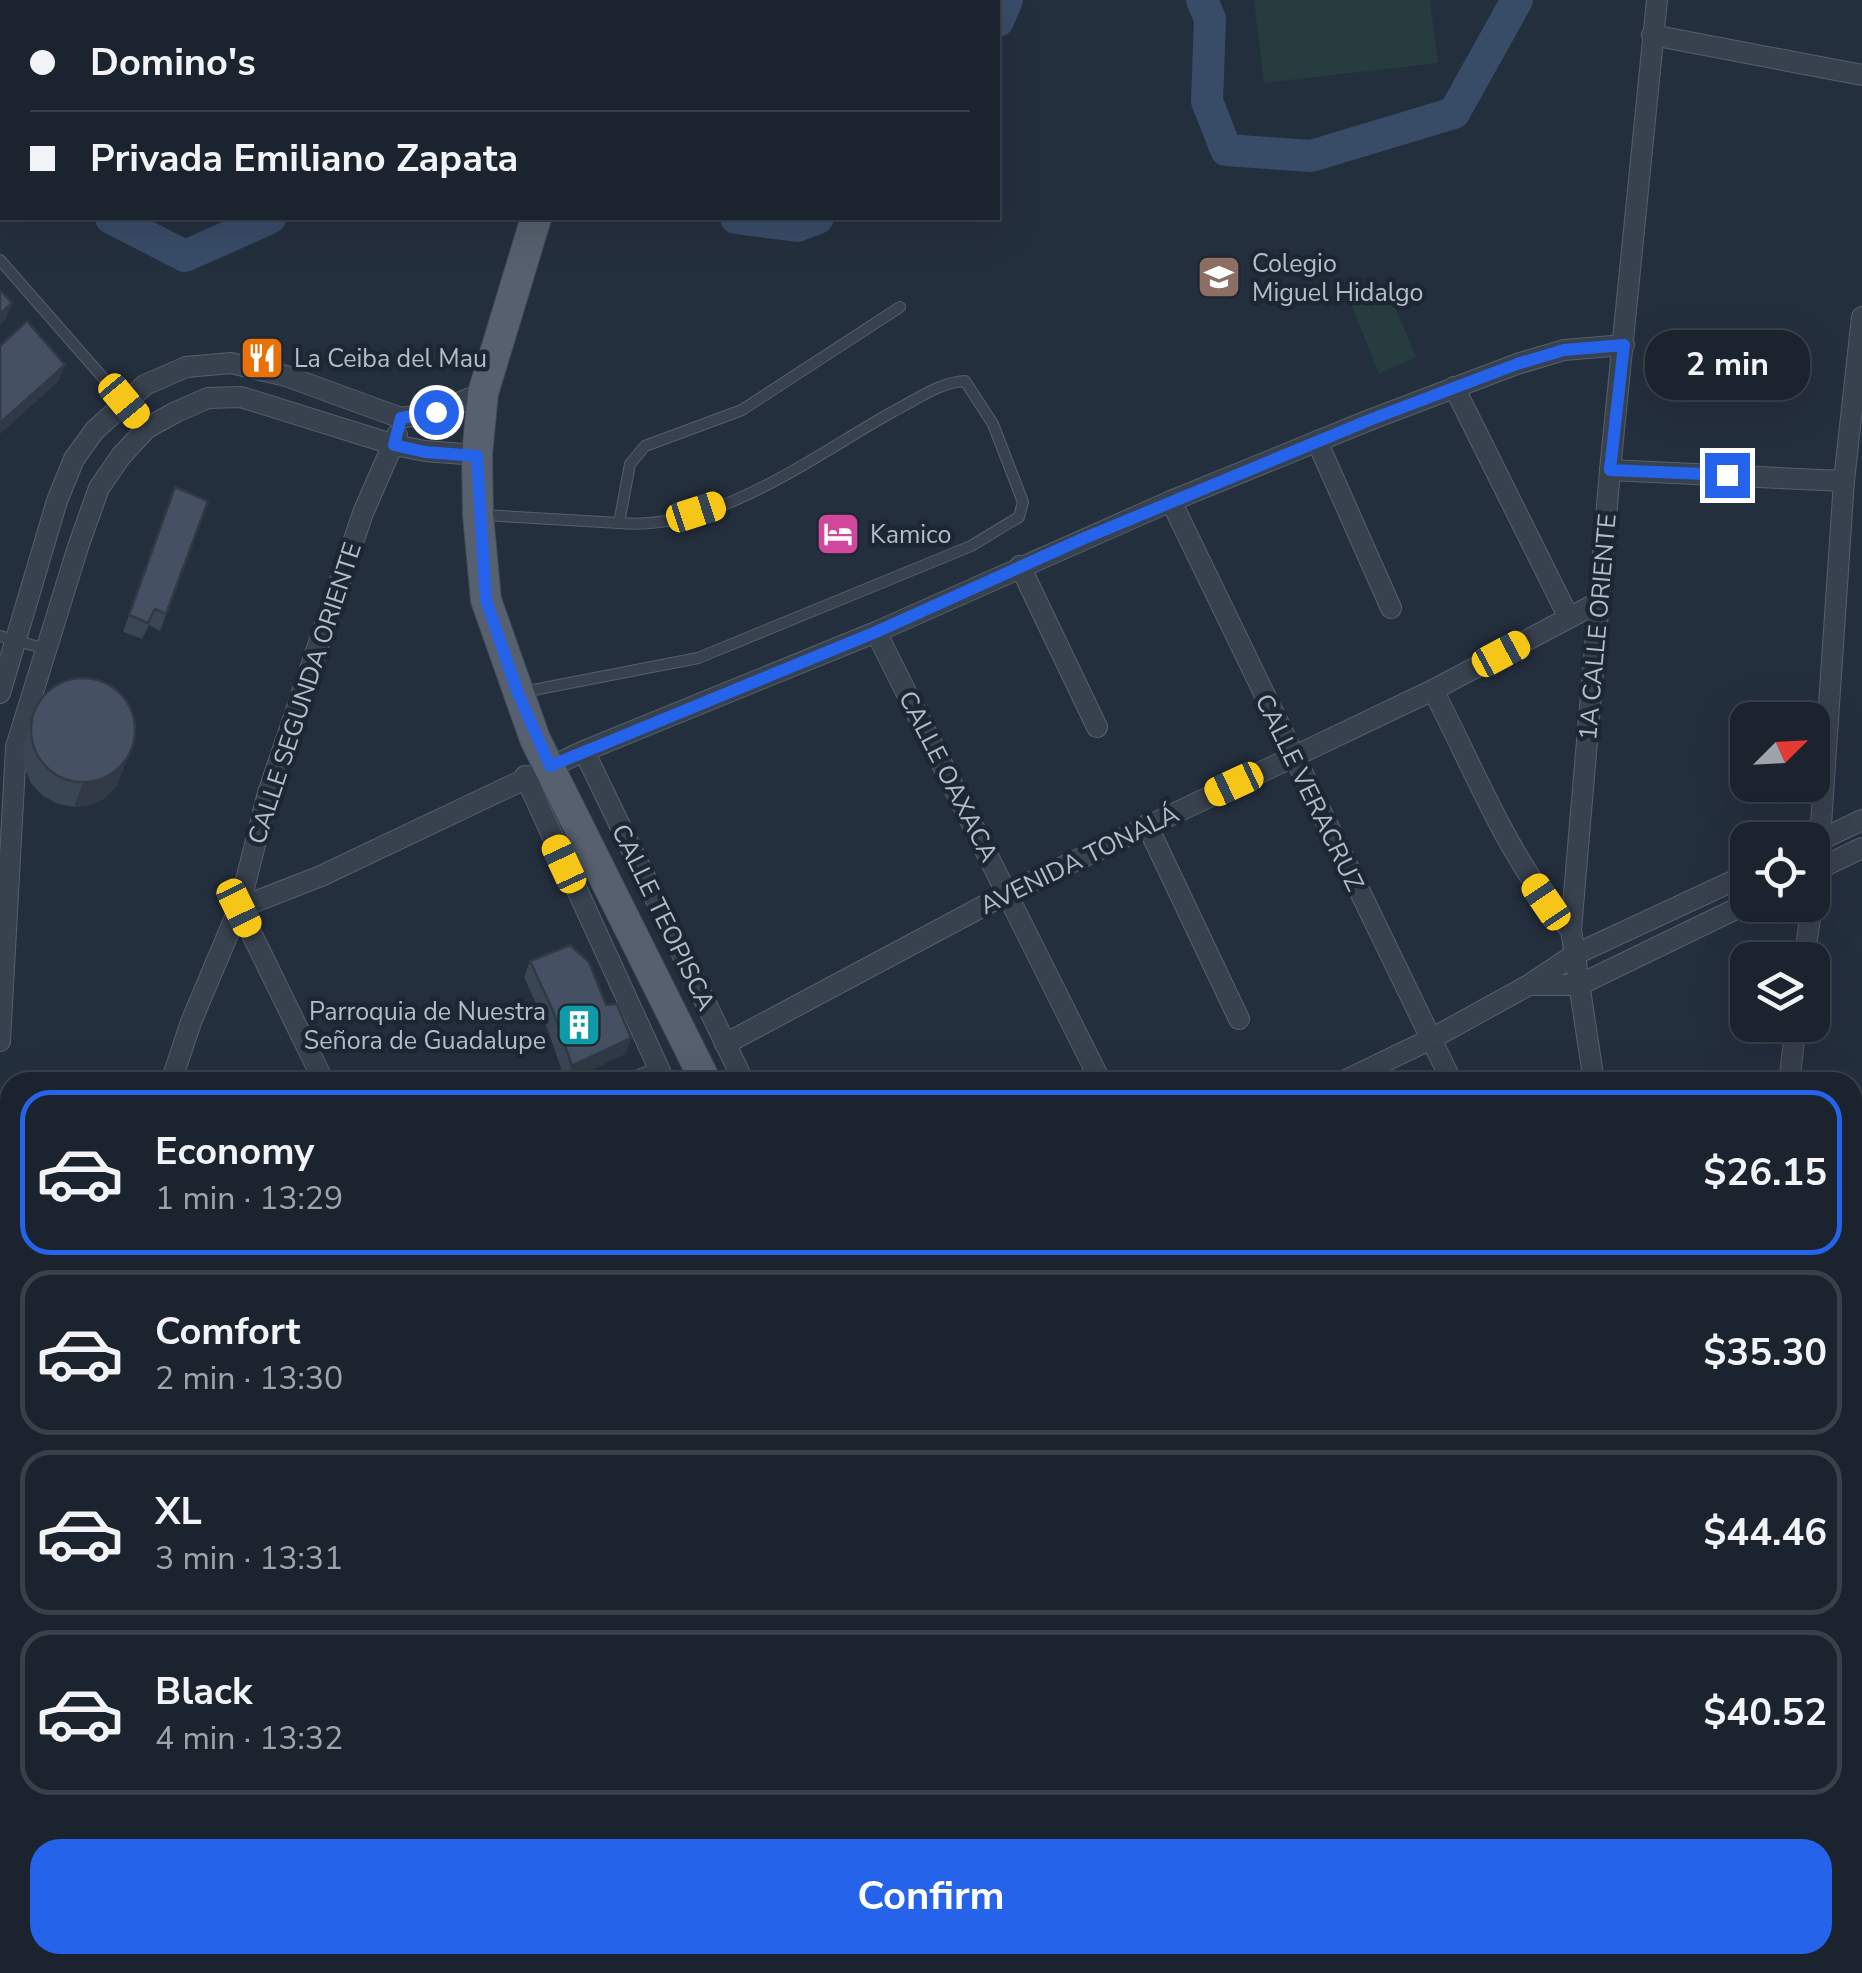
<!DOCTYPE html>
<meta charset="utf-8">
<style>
:root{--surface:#1b232e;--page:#282f3a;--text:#f1f3f6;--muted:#a0a4aa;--line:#39404a;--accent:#2563eb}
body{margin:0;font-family:"Nunito Sans",sans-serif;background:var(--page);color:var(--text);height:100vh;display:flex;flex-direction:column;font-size:38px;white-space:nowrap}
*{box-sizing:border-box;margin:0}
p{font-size:32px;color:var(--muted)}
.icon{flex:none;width:55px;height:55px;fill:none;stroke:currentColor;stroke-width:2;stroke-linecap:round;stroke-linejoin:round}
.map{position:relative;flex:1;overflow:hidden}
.drawer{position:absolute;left:0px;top:1072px;width:1862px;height:902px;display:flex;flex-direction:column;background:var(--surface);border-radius:30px 30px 0 0;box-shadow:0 10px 40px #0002,0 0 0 2px var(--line)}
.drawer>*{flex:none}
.guide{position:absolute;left:0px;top:0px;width:1000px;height:220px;box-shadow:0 10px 40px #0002,0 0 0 2px var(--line);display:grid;align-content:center;height:220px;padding:0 30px;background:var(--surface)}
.needle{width:65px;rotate:66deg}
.fabs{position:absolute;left:1730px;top:702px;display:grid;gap:20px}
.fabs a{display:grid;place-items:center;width:100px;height:100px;border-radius:20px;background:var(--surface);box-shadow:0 10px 40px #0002,0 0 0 2px var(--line);font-size:50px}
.end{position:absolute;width:45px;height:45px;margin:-22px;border:12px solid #2563eb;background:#fff;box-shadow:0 0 0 5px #fff}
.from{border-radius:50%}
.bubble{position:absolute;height:70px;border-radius:30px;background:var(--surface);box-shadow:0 10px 40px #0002,0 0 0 2px var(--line);font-size:32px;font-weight:700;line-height:70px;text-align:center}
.car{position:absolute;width:30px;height:60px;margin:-30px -15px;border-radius:12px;box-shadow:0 0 8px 2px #0007;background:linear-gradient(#f5c518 24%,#345 0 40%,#f5c518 0 76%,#345 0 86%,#f5c518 0)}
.guide b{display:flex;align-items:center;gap:35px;height:95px;font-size:38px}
.guide b+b{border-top:2px solid var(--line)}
.guide i{width:25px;height:25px;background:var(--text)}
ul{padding:18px 0 0;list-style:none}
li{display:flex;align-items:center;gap:30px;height:165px;margin:0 20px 15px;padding:0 10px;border:5px solid var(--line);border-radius:30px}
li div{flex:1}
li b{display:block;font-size:38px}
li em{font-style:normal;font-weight:700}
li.current{border-color:var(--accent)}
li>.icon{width:90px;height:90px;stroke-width:1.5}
.button{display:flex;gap:20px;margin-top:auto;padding:20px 30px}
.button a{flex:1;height:115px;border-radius:30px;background:var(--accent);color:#fff;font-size:40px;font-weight:700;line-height:115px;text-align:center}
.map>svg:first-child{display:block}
.green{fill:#263c3f}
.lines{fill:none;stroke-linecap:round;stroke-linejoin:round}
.river{stroke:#394c67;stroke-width:32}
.service-casing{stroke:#565f6c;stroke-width:12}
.minor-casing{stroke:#565f6c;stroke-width:22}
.secondary-casing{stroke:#565f6c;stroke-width:30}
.primary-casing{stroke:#414a57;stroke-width:32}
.service{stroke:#38414e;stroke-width:10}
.minor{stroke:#38414e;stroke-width:20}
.secondary{stroke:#465061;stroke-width:28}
.primary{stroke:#56606e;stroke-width:30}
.wall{fill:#3b4654}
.shaded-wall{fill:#303945}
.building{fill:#455162;stroke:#303945;stroke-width:2.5}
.route{stroke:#2563eb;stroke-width:12}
.labels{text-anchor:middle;stroke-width:9;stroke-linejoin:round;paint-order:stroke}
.poi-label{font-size:25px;fill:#b4bcc9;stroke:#1d2633;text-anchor:start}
.street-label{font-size:25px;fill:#b4bcc9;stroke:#1d2633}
</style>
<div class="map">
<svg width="1862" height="1973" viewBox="0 0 1862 1973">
<rect width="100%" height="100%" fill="#242f3e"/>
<g class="green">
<polygon points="1254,0 1430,0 1438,63 1264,83"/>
<polygon points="1385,283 1416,357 1379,374 1349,299"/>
<polygon points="12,1965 334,1965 339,1973 7,1973"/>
</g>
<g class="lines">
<g class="river">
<polyline points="1202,0 1210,19 1207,101 1226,150 1311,156 1454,113 1517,0"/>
<polyline points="998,21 1007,0"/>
<polyline points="0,150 2,151"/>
<polyline points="111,218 185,256 270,218"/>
<polyline points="736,218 797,226 818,218"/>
</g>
<defs>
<g id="service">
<polyline points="210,2 210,0"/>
<polyline points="0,260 147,428"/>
<polyline points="484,515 619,523 630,464 645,446 742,410 900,307"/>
<polyline points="0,636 46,649"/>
<path d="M 523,692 L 698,658 L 971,546 L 1019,517 L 1023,502 L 993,424 L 965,381 C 940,382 916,400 894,411 C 813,456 716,532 619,523"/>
<polyline points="1316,1965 1317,1973"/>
<polyline points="1478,1965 1479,1973"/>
<polyline points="1241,1973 1277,1965"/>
</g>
<g id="minor">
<polyline points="1652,35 1862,75"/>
<polyline points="1454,387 1569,618"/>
<polyline points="1317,441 1391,608"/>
<polyline points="1610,470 1844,481"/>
<polyline points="1171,501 1452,1082"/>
<polyline points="1020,566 1097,727"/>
<polyline points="876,632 1101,1082"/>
<path d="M 1433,690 C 1475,770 1510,864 1571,930"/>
<polyline points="0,693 57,501 74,459 95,430 145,385 186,367 231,363 286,376 401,418 436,412 483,393"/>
<polyline points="584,751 744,1082"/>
<polyline points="525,776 665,1082"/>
<polyline points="1147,825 1239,1019"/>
<polyline points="1812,844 1862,820"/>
<polyline points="1812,872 1862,848"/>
<polyline points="1812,898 1820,840 1844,481 1862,317"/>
<polyline points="1804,960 1812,905"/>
<polyline points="1531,985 1579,985 1748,903"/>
<polyline points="0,1041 16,747 78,547 99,488 121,456 147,428 176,412 208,398 241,397 395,445 425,451 477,455"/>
<polyline points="725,1044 1008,893 1433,690 1599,602"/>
<polyline points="171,1082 191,1022 239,908 268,793 363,513 397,435"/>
<polyline points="324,1082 239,908 321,876 584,751 876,632 1171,501 1372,419 1517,364 1564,350 1624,345"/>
<polyline points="635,1082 659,1072"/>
<polyline points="1342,1082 1431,1039 1529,985 1574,955 1748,874"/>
<polyline points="1594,1082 1571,930 1610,470 1657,0"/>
<polyline points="1789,1082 1796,1025"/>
<polyline points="1852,1243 1862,1241"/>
<polyline points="0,1310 10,1311"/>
<polyline points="1852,1687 1862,1686"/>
<polyline points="0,1763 10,1763"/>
<polyline points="0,1895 10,1894"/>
<polyline points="0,1944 10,1926"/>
<polyline points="362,1965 367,1973"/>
<polyline points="539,1965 543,1973"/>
<polyline points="746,1965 750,1973"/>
<polyline points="1114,1965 1118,1973"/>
<polyline points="1177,1965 1181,1973"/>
<polyline points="651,1973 668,1965"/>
</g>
<g id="secondary">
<polyline points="0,1637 10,1637"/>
<polyline points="0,1659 10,1661"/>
</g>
<g id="primary">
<polyline points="598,2 599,0"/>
<polyline points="536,218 483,393 477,455 478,515 486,600 535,739 706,1082"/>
<polyline points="1148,1965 1152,1973"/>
</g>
</defs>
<use href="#service" class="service-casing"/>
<use href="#minor" class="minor-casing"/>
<use href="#secondary" class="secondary-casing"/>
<use href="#primary" class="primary-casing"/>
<use href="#service" class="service"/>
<use href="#minor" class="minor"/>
<use href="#secondary" class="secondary"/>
<use href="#primary" class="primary"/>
</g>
<g class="wall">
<polygon points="175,487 208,501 160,631 149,625 142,639 123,632"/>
<polygon points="37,706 117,786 105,798 91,805 74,807 58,804 43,796 31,783 24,766 23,748"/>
<polygon points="530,961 625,1054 566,1082 547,1028 524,977"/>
</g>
<g class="shaded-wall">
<polygon points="12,303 6,319 0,325 0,314"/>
<polygon points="65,365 59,381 0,434 0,423"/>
<polygon points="126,762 117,786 105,798 91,805 74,807 83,783"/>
<polygon points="631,1038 625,1054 566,1082 572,1066"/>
</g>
<g class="building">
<polygon points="0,290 12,303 0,314"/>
<polygon points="27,321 65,365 0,423 0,346"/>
<polygon points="175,487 208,501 166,614 155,609 148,623 129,615"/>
<circle cx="83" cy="730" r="52"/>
<polygon points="570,945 589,962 606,1005 617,1004 631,1038 572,1066 553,1011 530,961"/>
</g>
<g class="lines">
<polyline class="route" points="436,412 401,418 394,445 425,452 477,456 486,600 518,693 550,766 876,632 1080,540 1372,419 1517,364 1564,350 1624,345 1610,470 1727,475"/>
</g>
<defs>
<symbol id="school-square" viewBox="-11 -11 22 22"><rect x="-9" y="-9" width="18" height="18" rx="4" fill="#8d6e63" stroke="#1d2633"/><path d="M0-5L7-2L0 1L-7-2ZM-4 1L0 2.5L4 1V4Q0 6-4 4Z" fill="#fff"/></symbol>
<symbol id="restaurant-square" viewBox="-11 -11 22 22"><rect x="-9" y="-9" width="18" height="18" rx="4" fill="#e8710a" stroke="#1d2633"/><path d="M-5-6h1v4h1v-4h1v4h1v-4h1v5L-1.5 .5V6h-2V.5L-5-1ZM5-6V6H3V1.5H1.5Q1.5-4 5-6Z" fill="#fff"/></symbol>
<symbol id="hotel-square" viewBox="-11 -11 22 22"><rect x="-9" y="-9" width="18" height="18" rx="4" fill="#d1479c" stroke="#1d2633"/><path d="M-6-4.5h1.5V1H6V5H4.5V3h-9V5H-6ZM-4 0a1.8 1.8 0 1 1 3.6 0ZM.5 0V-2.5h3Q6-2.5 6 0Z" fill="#fff"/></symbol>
<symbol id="building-square" viewBox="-11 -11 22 22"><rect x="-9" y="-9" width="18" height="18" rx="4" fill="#0f9aa8" stroke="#1d2633"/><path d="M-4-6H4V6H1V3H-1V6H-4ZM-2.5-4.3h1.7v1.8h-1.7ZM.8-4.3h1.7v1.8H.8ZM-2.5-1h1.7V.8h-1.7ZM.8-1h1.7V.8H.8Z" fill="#fff"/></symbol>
</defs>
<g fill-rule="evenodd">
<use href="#school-square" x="1194" y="252" width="50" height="50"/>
<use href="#restaurant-square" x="237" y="333" width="50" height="50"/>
<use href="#hotel-square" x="813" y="509" width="50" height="50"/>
<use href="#building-square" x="554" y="1000" width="50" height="50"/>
</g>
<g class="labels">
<g class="poi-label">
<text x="1252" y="272">Colegio<tspan x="1252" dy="29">Miguel Hidalgo</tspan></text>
<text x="294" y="367">La Ceiba del Mau</text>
<text x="870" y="543">Kamico</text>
<text x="546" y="1020" text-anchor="end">Parroquia de Nuestra<tspan x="546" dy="29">Señora de Guadalupe</tspan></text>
</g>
<g class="street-label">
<text transform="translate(1597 627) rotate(-85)" y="9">1A CALLE ORIENTE</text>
<text transform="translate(304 693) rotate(-72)" y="9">CALLE SEGUNDA ORIENTE</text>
<text transform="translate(949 776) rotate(63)" y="9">CALLE OAXACA</text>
<text transform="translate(1310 792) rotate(64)" y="9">CALLE VERACRUZ</text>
<text transform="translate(1079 859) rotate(-26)" y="9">AVENIDA TONALÁ</text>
<text transform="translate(664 917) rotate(64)" y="9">CALLE TEOPISCA</text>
</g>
</g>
</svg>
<div class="fabs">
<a><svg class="needle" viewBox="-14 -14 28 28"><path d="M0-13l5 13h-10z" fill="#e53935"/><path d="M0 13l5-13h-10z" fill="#a0a4aa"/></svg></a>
<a><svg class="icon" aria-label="locate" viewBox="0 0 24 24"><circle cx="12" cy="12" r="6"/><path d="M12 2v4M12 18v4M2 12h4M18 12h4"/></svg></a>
<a><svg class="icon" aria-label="layers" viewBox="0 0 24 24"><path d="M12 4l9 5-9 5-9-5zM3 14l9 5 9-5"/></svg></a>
</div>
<i class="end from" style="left:436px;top:412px"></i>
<i class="end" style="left:1727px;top:475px"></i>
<div class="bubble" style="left:1645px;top:330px;width:165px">2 min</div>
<i class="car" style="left:124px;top:401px;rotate:140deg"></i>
<i class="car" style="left:696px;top:512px;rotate:72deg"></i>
<i class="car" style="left:1501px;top:654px;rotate:62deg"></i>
<i class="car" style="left:1234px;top:784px;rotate:245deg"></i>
<i class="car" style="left:564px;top:864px;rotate:335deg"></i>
<i class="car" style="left:1546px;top:902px;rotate:326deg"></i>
<i class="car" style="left:239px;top:908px;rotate:154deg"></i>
<div class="guide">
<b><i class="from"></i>Domino's</b>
<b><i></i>Privada Emiliano Zapata</b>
</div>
<section class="drawer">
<ul>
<li class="current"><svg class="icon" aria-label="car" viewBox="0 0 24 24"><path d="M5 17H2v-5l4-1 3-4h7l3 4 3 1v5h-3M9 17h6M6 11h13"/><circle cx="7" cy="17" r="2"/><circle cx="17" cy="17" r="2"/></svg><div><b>Economy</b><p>1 min · 13:29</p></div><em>$26.15</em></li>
<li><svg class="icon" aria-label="car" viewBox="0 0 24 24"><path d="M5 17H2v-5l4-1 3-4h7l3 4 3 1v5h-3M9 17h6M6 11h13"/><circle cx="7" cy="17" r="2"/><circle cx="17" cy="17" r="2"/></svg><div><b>Comfort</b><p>2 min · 13:30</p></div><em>$35.30</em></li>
<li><svg class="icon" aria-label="car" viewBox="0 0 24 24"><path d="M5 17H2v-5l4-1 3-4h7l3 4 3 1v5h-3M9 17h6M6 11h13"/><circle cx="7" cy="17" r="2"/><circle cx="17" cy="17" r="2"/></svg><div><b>XL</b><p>3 min · 13:31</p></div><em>$44.46</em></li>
<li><svg class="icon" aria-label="car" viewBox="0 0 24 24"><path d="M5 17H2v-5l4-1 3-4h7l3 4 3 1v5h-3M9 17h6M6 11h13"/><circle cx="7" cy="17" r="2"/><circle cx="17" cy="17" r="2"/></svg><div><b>Black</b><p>4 min · 13:32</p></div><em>$40.52</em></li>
</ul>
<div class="button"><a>Confirm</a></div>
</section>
</div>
